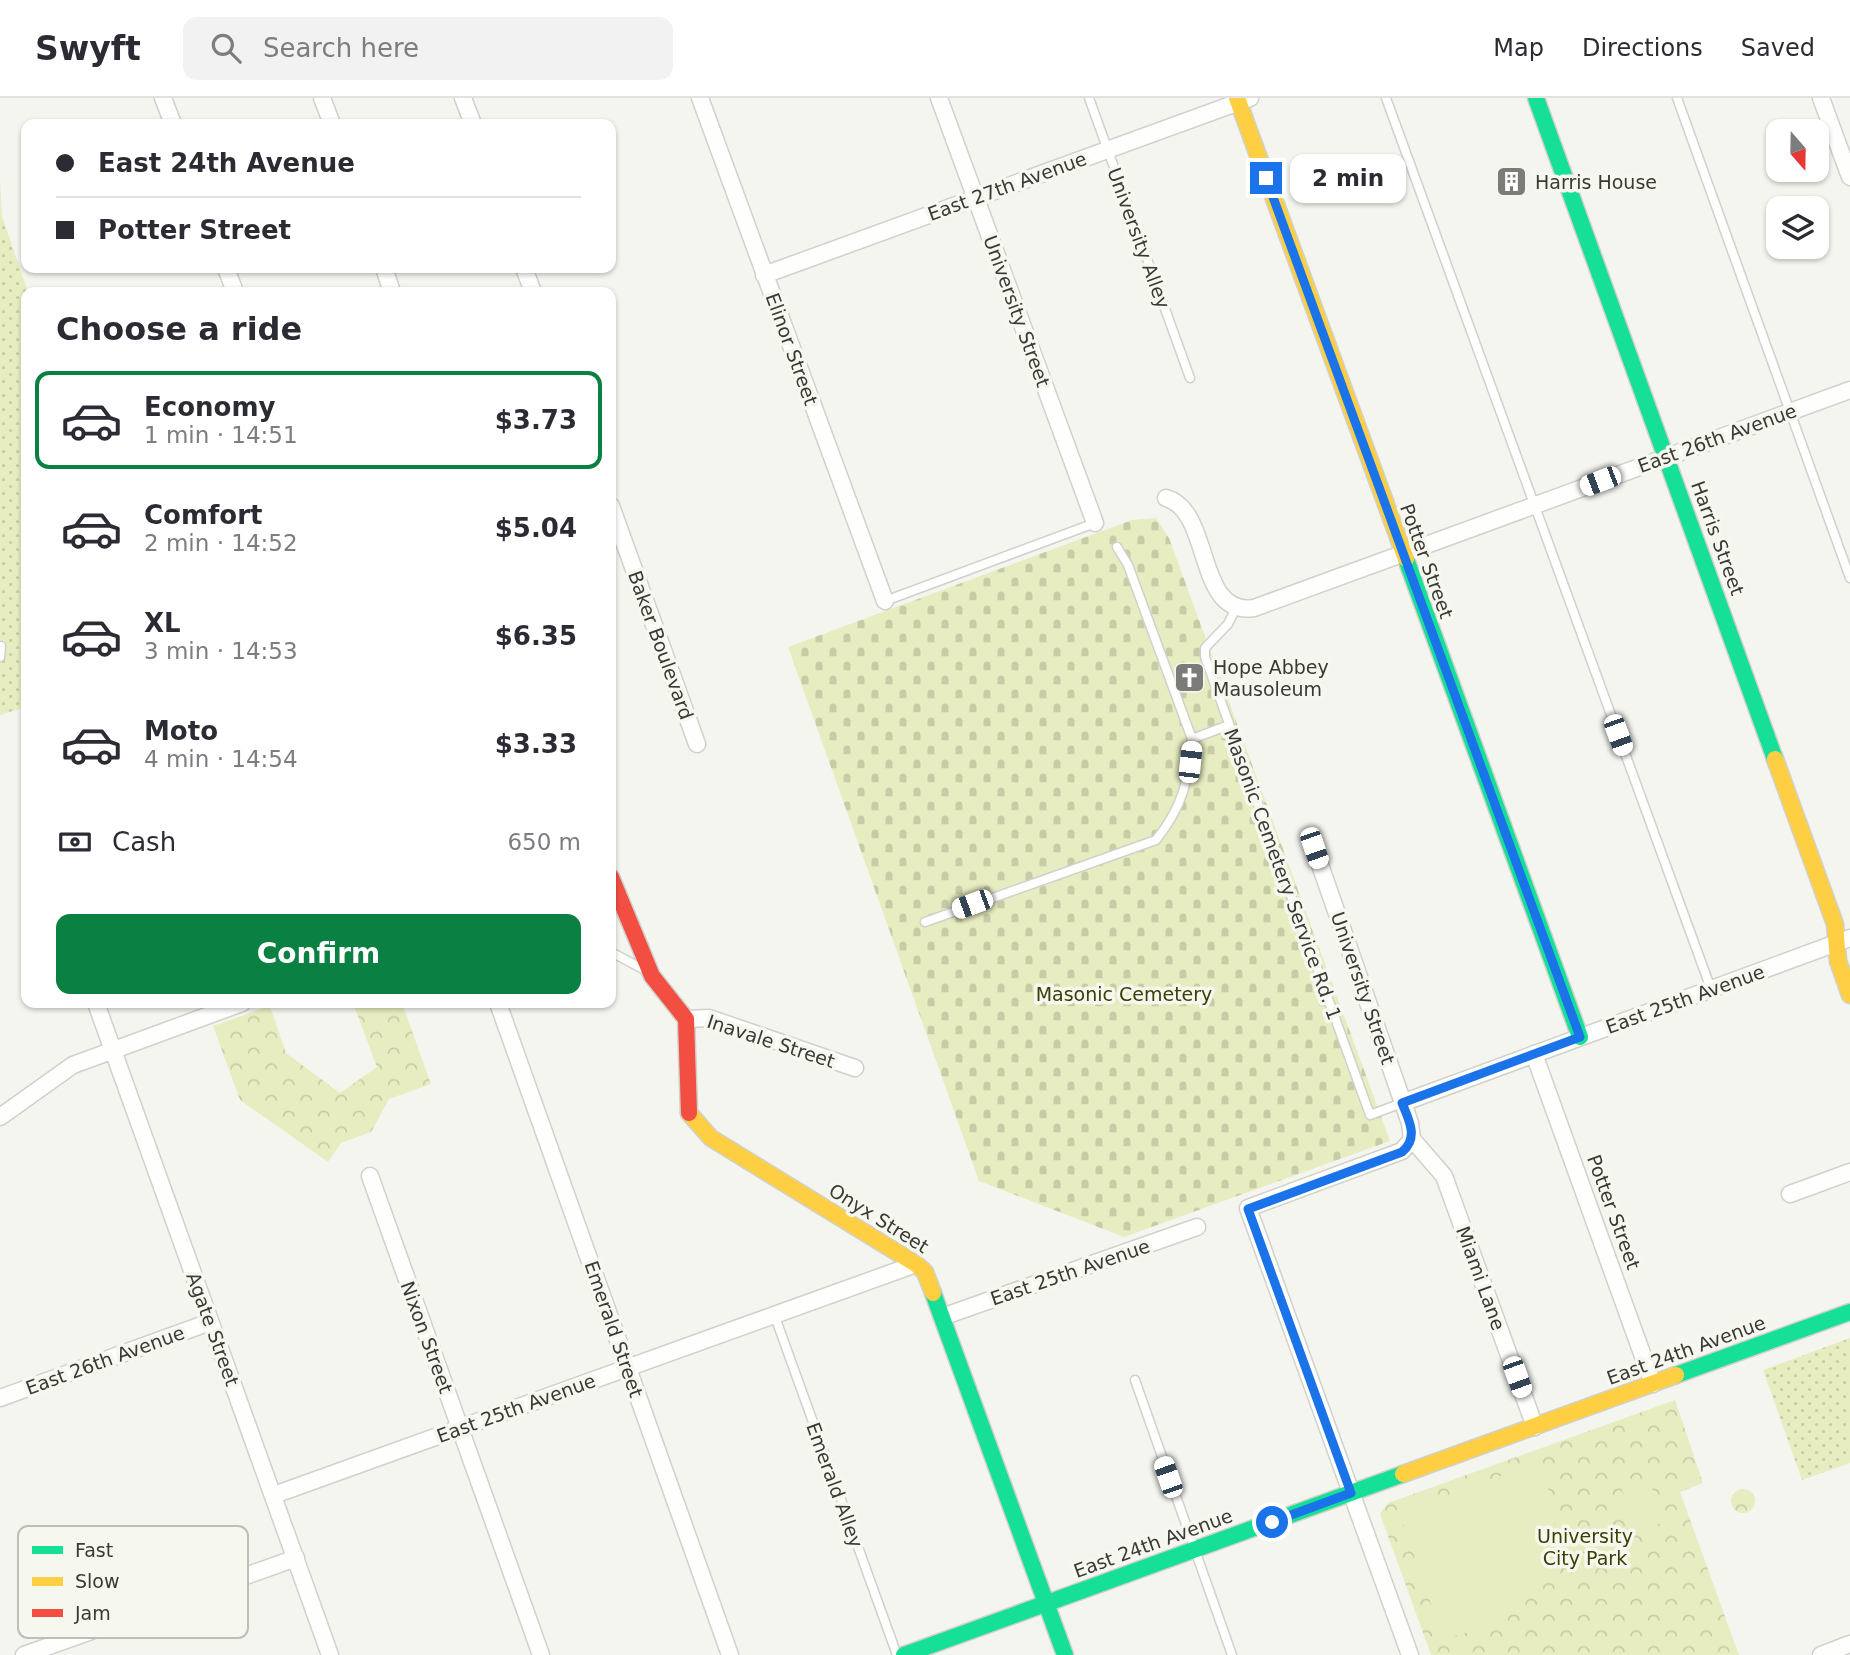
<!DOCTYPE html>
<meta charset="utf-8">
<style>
:root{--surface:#fff;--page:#f2f2f3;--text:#2b2b33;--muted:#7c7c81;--line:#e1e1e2;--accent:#0b8043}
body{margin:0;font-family:"DejaVu Sans",sans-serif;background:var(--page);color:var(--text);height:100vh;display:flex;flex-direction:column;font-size:26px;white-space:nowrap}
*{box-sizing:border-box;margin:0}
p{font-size:23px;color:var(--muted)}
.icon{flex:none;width:38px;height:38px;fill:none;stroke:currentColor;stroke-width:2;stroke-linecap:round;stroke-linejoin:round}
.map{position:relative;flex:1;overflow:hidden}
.panel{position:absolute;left:21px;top:189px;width:595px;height:721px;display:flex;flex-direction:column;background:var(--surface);border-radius:14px;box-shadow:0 2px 5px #0004}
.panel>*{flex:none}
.guide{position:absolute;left:21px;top:21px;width:595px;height:154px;border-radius:14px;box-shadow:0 2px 5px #0004;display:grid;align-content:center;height:154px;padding:0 35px;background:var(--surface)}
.needle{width:46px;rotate:160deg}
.fabs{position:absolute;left:1766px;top:21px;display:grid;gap:14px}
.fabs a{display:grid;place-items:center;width:63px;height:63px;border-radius:14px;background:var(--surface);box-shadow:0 2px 5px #0004;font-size:35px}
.end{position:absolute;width:32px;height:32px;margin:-16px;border:9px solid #1a73e8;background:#fff;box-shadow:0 0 0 4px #fff}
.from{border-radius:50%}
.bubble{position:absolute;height:49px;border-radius:14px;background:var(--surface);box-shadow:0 2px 5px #0004;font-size:23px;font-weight:800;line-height:49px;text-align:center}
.car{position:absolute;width:21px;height:42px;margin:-21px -10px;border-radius:9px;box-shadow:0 0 5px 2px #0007;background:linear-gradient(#fff 24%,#345 0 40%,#fff 0 76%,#345 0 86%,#fff 0)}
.guide b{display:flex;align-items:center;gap:24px;height:66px;font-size:26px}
.guide b+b{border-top:2px solid var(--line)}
.guide i{width:18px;height:18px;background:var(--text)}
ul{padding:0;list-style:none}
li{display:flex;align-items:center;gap:21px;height:98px;margin:0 14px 10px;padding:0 21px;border:4px solid transparent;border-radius:14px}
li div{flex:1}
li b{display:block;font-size:26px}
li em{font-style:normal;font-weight:800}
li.current{border-color:var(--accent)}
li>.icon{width:63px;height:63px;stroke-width:1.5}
h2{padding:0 35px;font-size:32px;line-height:84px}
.pay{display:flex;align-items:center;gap:18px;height:77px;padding:0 35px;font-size:26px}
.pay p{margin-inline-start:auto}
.button{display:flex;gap:14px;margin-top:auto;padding:14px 35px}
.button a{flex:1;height:80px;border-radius:14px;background:var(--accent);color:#fff;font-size:28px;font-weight:800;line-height:80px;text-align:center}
header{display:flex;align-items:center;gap:42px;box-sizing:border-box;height:98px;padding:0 35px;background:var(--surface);border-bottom:2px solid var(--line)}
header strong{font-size:33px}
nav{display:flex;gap:38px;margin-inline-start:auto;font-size:24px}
.search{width:490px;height:63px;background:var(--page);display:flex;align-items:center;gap:18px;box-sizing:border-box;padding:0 24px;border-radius:14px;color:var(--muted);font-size:26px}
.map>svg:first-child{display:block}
.grass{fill:url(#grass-dots)}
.forest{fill:url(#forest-crowns)}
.cemetery{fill:url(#cemetery-stones)}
.garden{fill:#e8edc1}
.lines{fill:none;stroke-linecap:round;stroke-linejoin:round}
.lane-casing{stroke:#d0d0cd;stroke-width:11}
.street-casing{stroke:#d0d0cd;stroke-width:19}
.fast-casing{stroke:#d0d0cd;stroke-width:19}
.slow-casing{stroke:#d0d0cd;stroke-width:19}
.jam-casing{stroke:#d0d0cd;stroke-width:19}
.lane{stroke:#fefefd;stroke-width:8}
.street{stroke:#fefefd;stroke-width:16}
.fast{stroke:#16e098;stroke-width:16}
.slow{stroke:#ffcf43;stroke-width:16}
.jam{stroke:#f24e42;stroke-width:16}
.route{stroke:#1a73e8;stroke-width:9}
.labels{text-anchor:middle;stroke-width:7;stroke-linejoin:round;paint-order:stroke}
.poi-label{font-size:19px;fill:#393936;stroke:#f6f7ee;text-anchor:start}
.street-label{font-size:19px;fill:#393936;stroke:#f6f7ee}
.park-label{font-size:19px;fill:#3c3f03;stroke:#f6f7ee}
.key{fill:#f6f7ee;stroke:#bdbeb7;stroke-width:2}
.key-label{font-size:19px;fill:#393936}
</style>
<header>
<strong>Swyft</strong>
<div class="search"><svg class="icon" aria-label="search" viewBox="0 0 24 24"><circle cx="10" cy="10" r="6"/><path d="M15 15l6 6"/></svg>Search here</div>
<nav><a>Map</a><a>Directions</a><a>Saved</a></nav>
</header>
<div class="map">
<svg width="1850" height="1557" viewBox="0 0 1850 1557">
<defs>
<pattern id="grass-dots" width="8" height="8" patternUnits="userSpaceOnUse" patternTransform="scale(1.75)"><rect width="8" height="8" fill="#e8edc1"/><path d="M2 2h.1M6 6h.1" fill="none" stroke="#c8cca6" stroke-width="1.8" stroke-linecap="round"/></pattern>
<pattern id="forest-crowns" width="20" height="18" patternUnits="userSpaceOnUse" patternTransform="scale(1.75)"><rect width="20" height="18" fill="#e8edc1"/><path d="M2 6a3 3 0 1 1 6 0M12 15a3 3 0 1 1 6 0" fill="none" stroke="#c8cca6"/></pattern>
<pattern id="cemetery-stones" width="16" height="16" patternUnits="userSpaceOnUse" patternTransform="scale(1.75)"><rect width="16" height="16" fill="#e8edc1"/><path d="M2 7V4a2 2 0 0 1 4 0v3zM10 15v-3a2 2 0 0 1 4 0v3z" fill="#c8cca6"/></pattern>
</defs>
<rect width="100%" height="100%" fill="#f5f5f0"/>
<g class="grass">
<polygon points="0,81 2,118 28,194 26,609 0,617"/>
<polygon points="1850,1240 1850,1365 1802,1382 1763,1272"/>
</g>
<g class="forest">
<polygon points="353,905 402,905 431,986 389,1001 371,1034 341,1045 328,1064 240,1002 213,928 270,908 286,955 340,995 377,969"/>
<polygon points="1675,1302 1703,1385 1680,1394 1739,1557 1431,1557 1380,1416 1388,1405"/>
<circle cx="1743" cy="1403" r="12"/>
</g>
<polygon class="cemetery" points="1156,420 1169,440 1390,1043 1124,1139 979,1083 788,549 1132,422"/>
<g class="garden">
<path d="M 1534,1366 C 1590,1439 1523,1529 1443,1540 L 1402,1423 L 1407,1412 Z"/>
<polygon points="1648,1379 1664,1424 1637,1433 1621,1389"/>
</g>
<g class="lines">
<defs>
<g id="lane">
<polyline points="1089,0 1190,280"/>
<polyline points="1386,0 1711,891"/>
<polyline points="1677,0 1850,480"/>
<polyline points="1117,449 1128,467 1192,641 1229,627"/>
<polyline points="885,503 1095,425"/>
<polyline points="1236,510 1228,526 1205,550 1205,559 1370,1017 1402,1005"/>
<polyline points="0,559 1,548"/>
<path d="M 925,824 L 1156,742 C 1183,708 1188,684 1192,641"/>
<polyline points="611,854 641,870"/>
<polyline points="774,1216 897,1557"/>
<polyline points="1135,1282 1232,1557"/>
</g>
<g id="street">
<polyline points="163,0 173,26"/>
<polyline points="322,0 332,26"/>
<polyline points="463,0 473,26"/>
<polyline points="700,0 885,503"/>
<polyline points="939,0 1095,425"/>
<polyline points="1821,0 1850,79"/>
<polyline points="226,170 235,194"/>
<polyline points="384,170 392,194"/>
<polyline points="524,170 533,194"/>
<polyline points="764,177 1250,0"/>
<path d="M 1166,400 C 1213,413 1195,519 1254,510 L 1850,292"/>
<polyline points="611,408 697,646"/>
<polyline points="1311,741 1410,1025 1412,1041"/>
<polyline points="96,905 330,1557"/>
<polyline points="498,905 730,1557"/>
<polyline points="686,921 709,920 855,970"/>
<polyline points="1534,956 1653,1286"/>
<polyline points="1402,1005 1850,840"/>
<polyline points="0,1019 73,967 242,905"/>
<polyline points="1412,1041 1444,1078 1535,1329"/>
<polyline points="370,1078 541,1557"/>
<polyline points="1790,1096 1850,1074"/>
<polyline points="942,1219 1197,1129"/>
<polyline points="0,1300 210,1224"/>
<polyline points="274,1397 916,1166"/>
<polyline points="24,1557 296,1460"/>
<polyline points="1410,1557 1248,1110 1402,1053 1412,1041"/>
<polyline points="1821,1557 1850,1546"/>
</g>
<g id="fast">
<polyline points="1536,0 1775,661"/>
<polyline points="1406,461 1580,939"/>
<polyline points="933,1195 1065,1557"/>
<polyline points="1676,1277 1850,1214"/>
<polyline points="904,1557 1403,1376"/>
</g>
<g id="slow">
<polyline points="1237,0 1406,461"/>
<polyline points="1775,661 1835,826 1838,863 1850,897"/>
<polyline points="689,1015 711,1040 916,1166 925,1174 933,1195"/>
<polyline points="1403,1376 1676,1277"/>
</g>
<polyline id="jam" points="611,779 652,878 686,921 689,1015"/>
</defs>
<use href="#lane" class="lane-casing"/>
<use href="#street" class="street-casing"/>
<use href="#fast" class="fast-casing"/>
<use href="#slow" class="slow-casing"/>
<use href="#jam" class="jam-casing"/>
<use href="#lane" class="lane"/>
<use href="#street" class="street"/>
<use href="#fast" class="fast"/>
<use href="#slow" class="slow"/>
<use href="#jam" class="jam"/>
</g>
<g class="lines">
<path class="route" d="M 1266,80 L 1580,939 L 1402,1005 C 1409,1022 1419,1040 1402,1054 L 1248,1111 L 1351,1395 L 1272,1424"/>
</g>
<defs>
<symbol id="building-square" viewBox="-11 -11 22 22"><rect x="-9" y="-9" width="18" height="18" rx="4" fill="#7b7b77" stroke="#f6f7ee"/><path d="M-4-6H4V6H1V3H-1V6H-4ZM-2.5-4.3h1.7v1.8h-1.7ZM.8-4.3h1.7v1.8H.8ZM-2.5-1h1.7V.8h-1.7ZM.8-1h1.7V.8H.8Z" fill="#fff"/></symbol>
<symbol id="church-square" viewBox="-11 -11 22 22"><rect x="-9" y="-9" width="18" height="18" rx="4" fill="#7b7b77" stroke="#f6f7ee"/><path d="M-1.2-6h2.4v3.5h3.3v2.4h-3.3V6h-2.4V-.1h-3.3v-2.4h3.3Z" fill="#fff"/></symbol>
</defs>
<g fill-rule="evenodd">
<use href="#building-square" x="1494" y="66" width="35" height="35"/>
<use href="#church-square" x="1172" y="562" width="35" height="35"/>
</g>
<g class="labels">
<g class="poi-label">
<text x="1535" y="91">Harris House</text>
<text x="1213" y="576">Hope Abbey<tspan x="1213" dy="22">Mausoleum</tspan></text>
</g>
<g class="street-label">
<text transform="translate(1007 88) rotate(-20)" y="7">East 27th Avenue</text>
<text transform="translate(1139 140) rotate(70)" y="7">University Alley</text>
<text transform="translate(1017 213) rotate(70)" y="7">University Street</text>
<text transform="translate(792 251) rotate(70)" y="7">Elinor Street</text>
<text transform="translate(1717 340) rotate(-20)" y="7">East 26th Avenue</text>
<text transform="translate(1718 440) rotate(70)" y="7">Harris Street</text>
<text transform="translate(1427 463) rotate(70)" y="7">Potter Street</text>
<text transform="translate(661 547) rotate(70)" y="7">Baker Boulevard</text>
<text transform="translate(1283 776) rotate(70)" y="7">Masonic Cemetery Service Rd. 1</text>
<text transform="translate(1363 890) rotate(71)" y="7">University Street</text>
<text transform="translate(1685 901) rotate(-20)" y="7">East 25th Avenue</text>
<text transform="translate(771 943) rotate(18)" y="7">Inavale Street</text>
<text transform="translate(1614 1114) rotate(70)" y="7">Potter Street</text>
<text transform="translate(879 1120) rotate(32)" y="7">Onyx Street</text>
<text transform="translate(1070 1174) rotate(-19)" y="7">East 25th Avenue</text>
<text transform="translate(1481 1180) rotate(70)" y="7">Miami Lane</text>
<text transform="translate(213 1231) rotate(70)" y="7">Agate Street</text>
<text transform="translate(614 1231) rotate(71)" y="7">Emerald Street</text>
<text transform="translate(427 1239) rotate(70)" y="7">Nixon Street</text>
<text transform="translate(1686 1252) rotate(-20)" y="7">East 24th Avenue</text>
<text transform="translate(105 1262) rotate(-20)" y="7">East 26th Avenue</text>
<text transform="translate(516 1310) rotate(-20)" y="7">East 25th Avenue</text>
<text transform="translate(835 1387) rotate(70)" y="7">Emerald Alley</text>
<text transform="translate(1153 1445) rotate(-20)" y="7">East 24th Avenue</text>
</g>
<g class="park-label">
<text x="1124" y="903">Masonic Cemetery</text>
<text x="1585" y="1445">University<tspan x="1585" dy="22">City Park</tspan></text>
</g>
</g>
<rect x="18" y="1428" width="230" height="112" rx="10" class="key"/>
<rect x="32" y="1448" width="31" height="8" fill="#16e098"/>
<rect x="32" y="1479" width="31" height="9" fill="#ffcf43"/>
<rect x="32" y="1511" width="31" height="8" fill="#f24e42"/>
<g class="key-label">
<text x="75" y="1459">Fast</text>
<text x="75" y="1490">Slow</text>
<text x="75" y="1522">Jam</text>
</g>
</svg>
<div class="fabs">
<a><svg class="needle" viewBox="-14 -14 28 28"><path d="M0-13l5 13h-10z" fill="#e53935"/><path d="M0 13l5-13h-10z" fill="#7c7c81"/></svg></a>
<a><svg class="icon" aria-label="layers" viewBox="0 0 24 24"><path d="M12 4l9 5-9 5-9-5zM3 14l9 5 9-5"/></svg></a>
</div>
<i class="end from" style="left:1272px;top:1424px"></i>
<i class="end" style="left:1266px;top:80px"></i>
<div class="bubble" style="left:1290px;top:56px;width:116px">2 min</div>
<i class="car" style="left:1600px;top:383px;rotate:249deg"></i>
<i class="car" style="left:1618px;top:637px;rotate:160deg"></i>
<i class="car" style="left:1190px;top:664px;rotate:6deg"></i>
<i class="car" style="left:1314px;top:750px;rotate:161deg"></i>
<i class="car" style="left:972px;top:806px;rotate:250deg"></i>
<i class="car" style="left:1517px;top:1279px;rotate:160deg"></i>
<i class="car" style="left:1168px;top:1379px;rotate:341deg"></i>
<div class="guide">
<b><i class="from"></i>East 24th Avenue</b>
<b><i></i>Potter Street</b>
</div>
<section class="panel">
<h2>Choose a ride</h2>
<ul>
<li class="current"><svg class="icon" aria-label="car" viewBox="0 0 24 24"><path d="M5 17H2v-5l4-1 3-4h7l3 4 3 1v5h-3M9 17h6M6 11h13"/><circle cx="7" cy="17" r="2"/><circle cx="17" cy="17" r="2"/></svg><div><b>Economy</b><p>1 min · 14:51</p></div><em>$3.73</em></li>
<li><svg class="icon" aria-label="car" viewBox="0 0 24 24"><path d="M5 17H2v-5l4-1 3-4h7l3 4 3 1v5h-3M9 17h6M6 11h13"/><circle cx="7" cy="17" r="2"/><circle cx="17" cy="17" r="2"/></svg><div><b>Comfort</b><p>2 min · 14:52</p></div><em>$5.04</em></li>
<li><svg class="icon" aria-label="car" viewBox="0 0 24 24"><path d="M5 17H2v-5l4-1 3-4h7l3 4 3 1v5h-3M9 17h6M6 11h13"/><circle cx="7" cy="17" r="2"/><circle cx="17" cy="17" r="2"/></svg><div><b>XL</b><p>3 min · 14:53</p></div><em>$6.35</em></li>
<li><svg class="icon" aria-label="car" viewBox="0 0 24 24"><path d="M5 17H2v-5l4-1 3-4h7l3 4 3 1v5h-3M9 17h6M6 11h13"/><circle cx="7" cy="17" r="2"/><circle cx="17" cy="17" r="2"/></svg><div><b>Moto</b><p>4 min · 14:54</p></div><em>$3.33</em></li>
</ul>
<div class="pay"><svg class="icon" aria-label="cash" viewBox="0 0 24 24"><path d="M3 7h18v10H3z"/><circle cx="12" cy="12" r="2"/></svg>Cash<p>650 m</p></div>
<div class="button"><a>Confirm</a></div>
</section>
</div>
